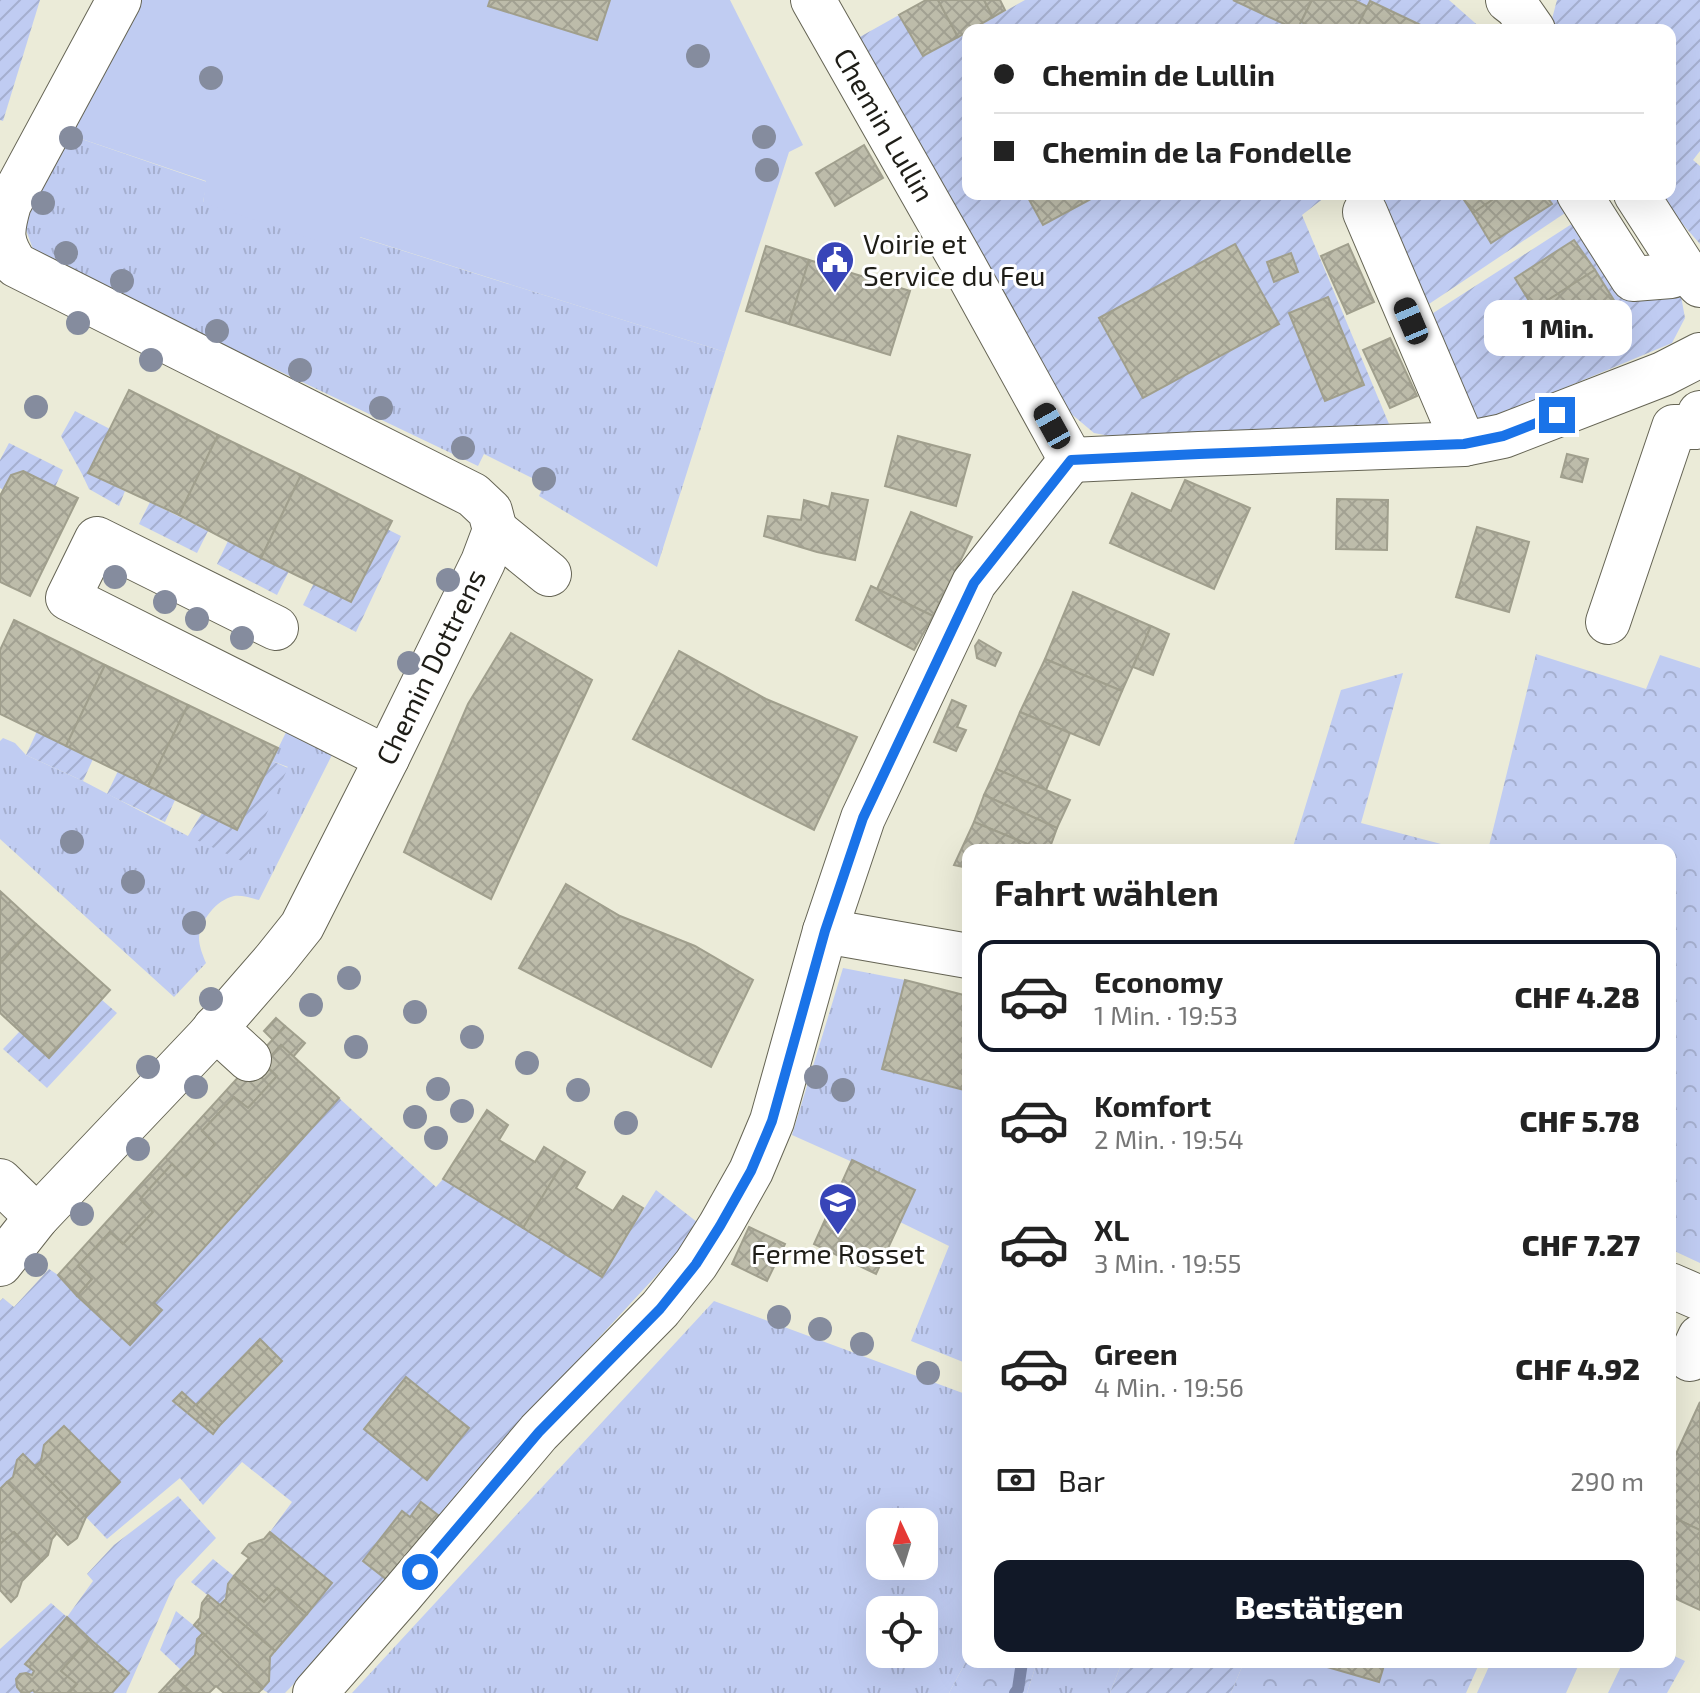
<!DOCTYPE html>
<html lang="de">
<meta charset="utf-8">
<style>
:root{--surface:#fff;--page:#f6f6f6;--text:#222;--muted:#767676;--line:#e0e0e0;--accent:#111827}
body{margin:0;font-family:"Exo 2",sans-serif;background:var(--page);color:var(--text);height:100vh;display:flex;flex-direction:column;font-size:30px;white-space:nowrap}
*{box-sizing:border-box;margin:0}
p{font-size:26px;color:var(--muted)}
.icon{flex:none;width:44px;height:44px;fill:none;stroke:currentColor;stroke-width:2;stroke-linecap:round;stroke-linejoin:round}
.map{position:relative;flex:1;overflow:hidden}
.side{position:absolute;left:962px;top:844px;width:714px;height:824px;display:flex;flex-direction:column;background:var(--surface);border-radius:16px;box-shadow:0 8px 32px #0002}
.side>*{flex:none}
.hud{position:absolute;left:962px;top:24px;width:714px;height:176px;border-radius:16px;box-shadow:0 8px 32px #0002;display:grid;align-content:center;height:176px;padding:0 32px;background:var(--surface)}
.needle{width:52px;rotate:356deg}
.buttons{position:absolute;left:866px;top:1508px;display:grid;gap:16px}
.buttons a{display:grid;place-items:center;width:72px;height:72px;border-radius:16px;background:var(--surface);box-shadow:0 8px 32px #0002;font-size:40px}
.end{position:absolute;width:36px;height:36px;margin:-18px;border:10px solid #1a73e8;background:#fff;box-shadow:0 0 0 4px #fff}
.from{border-radius:50%}
.bubble{position:absolute;height:56px;border-radius:16px;background:var(--surface);box-shadow:0 8px 32px #0002;font-size:26px;font-weight:800;line-height:56px;text-align:center}
.car{position:absolute;width:24px;height:48px;margin:-24px -12px;border-radius:10px;box-shadow:0 0 6px 2px #0007;background:linear-gradient(#222 24%,#8ab4d8 0 40%,#222 0 76%,#8ab4d8 0 86%,#222 0)}
.hud b{display:flex;align-items:center;gap:28px;height:76px;font-size:30px}
.hud b+b{border-top:2px solid var(--line)}
.hud i{width:20px;height:20px;background:var(--text)}
ul{padding:0;list-style:none}
li{display:flex;align-items:center;gap:24px;height:112px;margin:0 16px 12px;padding:0 16px;border:4px solid transparent;border-radius:16px}
li div{flex:1}
li b{display:block;font-size:30px}
li em{font-style:normal;font-weight:800}
li.active{border-color:var(--accent)}
li>.icon{width:72px;height:72px;stroke-width:1.5}
h2{padding:0 32px;font-size:36px;line-height:96px}
.pay{display:flex;align-items:center;gap:20px;height:88px;padding:0 32px;font-size:30px}
.pay p{margin-inline-start:auto}
.cta{display:flex;gap:16px;margin-top:auto;padding:16px 32px}
.cta a{flex:1;height:92px;border-radius:16px;background:var(--accent);color:#fff;font-size:32px;font-weight:800;line-height:92px;text-align:center}
.map>svg:first-child{display:block}
.grass{fill:url(#grass-tufts);fill-rule:evenodd}
.forest{fill:url(#forest-crowns)}
.garden{fill:url(#garden-furrows)}
.pitch{fill:#c0ccf2}
.lines{fill:none;stroke-linecap:round;stroke-linejoin:round}
.stream{stroke:#808bae;stroke-width:12}
.building{fill:url(#building-cross-hatch);stroke:#a09f8d;stroke-width:2}
.minor-casing{stroke:#656454;stroke-width:46}
.minor{stroke:#fff;stroke-width:44}
.tree{fill:#858c9e}
.route{stroke:#1a73e8;stroke-width:10}
.labels{text-anchor:middle;stroke-width:6;stroke-linejoin:round;paint-order:stroke}
.street-label{font-size:28px;fill:#1e1d17;stroke:#fff}
.poi-label{font-size:28px;fill:#1e1d17;stroke:#fff;text-anchor:start}
</style>
<div class="map">
<svg width="1700" height="1693" viewBox="0 0 1700 1693">
<defs>
<pattern id="grass-tufts" width="24" height="20" patternUnits="userSpaceOnUse" patternTransform="scale(2)"><rect width="24" height="20" fill="#c0ccf2"/><path d="M3 7l-1-3M5 7V3M7 7l1-3M15 17l-1-3M17 17v-4M19 17l1-3" fill="none" stroke="#a5afcf"/></pattern>
<pattern id="forest-crowns" width="20" height="18" patternUnits="userSpaceOnUse" patternTransform="scale(2)"><rect width="20" height="18" fill="#c0ccf2"/><path d="M2 6a3 3 0 1 1 6 0M12 15a3 3 0 1 1 6 0" fill="none" stroke="#a5afcf"/></pattern>
<pattern id="garden-furrows" width="10" height="10" patternUnits="userSpaceOnUse" patternTransform="scale(2)"><rect width="10" height="10" fill="#c0ccf2"/><path d="M-1 1l2-2M0 10L10 0M9 11l2-2" fill="none" stroke="#a5afcf"/></pattern>
<pattern id="building-cross-hatch" width="8" height="8" patternUnits="userSpaceOnUse" patternTransform="scale(2)"><rect width="8" height="8" fill="#bdbcaa"/><path d="M0 0l8 8M0 8l8-8" fill="none" stroke="#a2a192"/></pattern>
</defs>
<rect width="100%" height="100%" fill="#ebebd8"/>
<g class="grass">
<polygon points="67,134 207,182 203,202 359,237 725,352 657,567 539,496 544,484 484,454 478,466 74,273 33,249 23,222"/>
<path d="M 290,724 L 336,747 L 259,900 C 251,898 242,895 234,896 C 216,900 200,921 199,938 C 199,946 203,956 206,963 L 174,997 L 0,839 L 0,741 L 3,738 L 15,743 L 26,755 L 83,781 L 188,836 L 288,767 L 272,761 Z"/>
<polygon points="843,968 905,980 882,1069 965,1091 962,1118 968,1122 968,1364 911,1341 949,1246 900,1222 915,1190 792,1135"/>
<path d="M 714,1301 L 968,1395 L 968,1658 L 949,1693 L 352,1693 ZM 880,1522 L 924,1522 L 924,1566 L 880,1566 ZM 880,1610 L 924,1610 L 924,1654 L 880,1654 Z"/>
<polygon points="1037,1662 1122,1662 1110,1693 1027,1693"/>
</g>
<g class="forest">
<polygon points="1536,654 1646,689 1660,655 1700,668 1700,1263 1670,1249 1670,850 1488,850"/>
<polygon points="1403,673 1361,823 1464,850 1292,850 1341,690"/>
<polygon points="1670,1654 1685,1661 1667,1693 1608,1693 1623,1662 1670,1662"/>
<polygon points="968,1658 968,1662 1037,1662 1027,1693 949,1693"/>
<polygon points="1244,1662 1310,1662 1379,1682 1385,1662 1480,1662 1466,1693 1231,1693"/>
</g>
<g class="garden">
<polygon points="0,0 40,0 3,121 0,120"/>
<polygon points="1025,0 1449,0 1483,30 971,30"/>
<polygon points="1557,0 1700,0 1700,151 1693,160 1700,166 1700,244 1679,220 1663,194 1670,194 1670,30 1559,30 1552,19"/>
<polygon points="899,15 924,56 968,31 968,194 1329,194 1302,215 1389,424 1386,432 1130,440 1094,433 1069,412 904,116 858,38"/>
<polygon points="1368,194 1566,194 1574,207 1423,308"/>
<polygon points="1581,218 1629,293 1681,296 1685,318 1672,343 1473,426 1427,317"/>
<polygon points="75,411 110,429 88,473 125,491 119,506 89,489 82,474 61,436"/>
<polygon points="9,443 63,470 55,487 23,471 11,475 3,490 0,488 0,460"/>
<polygon points="150,502 208,531 197,553 139,524"/>
<polygon points="387,529 401,536 356,632 303,605 314,583 352,601"/>
<polygon points="228,541 289,571 277,595 217,564"/>
<polygon points="37,731 93,759 83,781 26,755"/>
<polygon points="272,761 288,768 244,862 188,836 202,813 239,826"/>
<polygon points="118,771 175,800 165,822 107,794"/>
<polygon points="102,1000 117,1013 47,1088 3,1049 20,1031 49,1058"/>
<polygon points="339,1098 436,1187 443,1179 601,1276 656,1190 697,1222 678,1252 510,1434 391,1583 285,1693 268,1693 262,1689 269,1681 270,1657 332,1583 270,1532 292,1502 242,1462 203,1505 180,1478 107,1539 86,1517 120,1482 64,1427 44,1445 41,1461 35,1466 23,1455 17,1460 13,1477 0,1489 0,1301 3,1298 14,1307 49,1269 58,1275 77,1296 130,1345 162,1310 154,1303"/>
<polygon points="178,1496 216,1538 176,1580 126,1693 112,1693 129,1672 67,1618 25,1664 34,1671 35,1693 0,1693 0,1649 51,1603 67,1617 93,1581 87,1574 114,1545"/>
<path d="M 213,1559 L 234,1576 C 226,1587 229,1595 220,1605 L 191,1582 Z"/>
<polygon points="176,1611 203,1633 197,1639 195,1655 181,1670 160,1650"/>
<polygon points="1122,1662 1244,1662 1231,1693 1110,1693"/>
</g>
<g class="pitch">
<polygon points="140,0 730,0 803,145 789,152 725,352 360,237 357,245 327,244 203,203 206,181 67,134"/>
<polygon points="1491,1662 1580,1662 1566,1693 1477,1693"/>
</g>
<g class="lines">
<polyline class="stream" points="1015,1693 1018,1689 1022,1662"/>
</g>
<g class="building">
<polygon points="490,0 610,0 597,40 488,6"/>
<polygon points="926,0 938,0 958,37 923,56 899,15"/>
<polygon points="938,0 984,0 993,17 958,37"/>
<polygon points="984,0 1000,0 1005,10 993,17"/>
<polygon points="1233,0 1312,0 1297,30"/>
<polygon points="1312,0 1354,0 1368,7 1356,30 1318,30 1301,22"/>
<polygon points="1370,1 1431,30 1356,30"/>
<polygon points="864,145 883,178 835,206 816,173"/>
<polygon points="1026,194 1100,194 1043,225"/>
<polygon points="1460,194 1501,194 1473,213"/>
<polygon points="1501,194 1545,194 1552,204 1491,243 1473,213"/>
<polygon points="1574,240 1595,270 1534,309 1515,278"/>
<polygon points="1235,244 1279,324 1143,398 1099,318"/>
<polygon points="1348,244 1374,302 1347,314 1321,256"/>
<polygon points="766,246 809,260 789,324 746,311"/>
<polygon points="1291,253 1298,272 1274,282 1267,262"/>
<polygon points="809,260 910,291 890,355 789,324"/>
<polygon points="1595,270 1615,302 1554,340 1534,309"/>
<polygon points="1328,297 1364,385 1325,401 1289,313"/>
<polygon points="1599,312 1609,327 1580,346 1569,331"/>
<polygon points="1390,338 1417,396 1390,408 1363,350"/>
<polygon points="129,390 218,435 179,515 88,473"/>
<polygon points="218,435 301,475 261,558 179,515"/>
<polygon points="898,436 970,455 956,506 885,486"/>
<polygon points="1567,454 1588,459 1582,482 1561,477"/>
<polygon points="23,471 78,498 30,596 0,582 0,496 11,475"/>
<polygon points="301,475 392,521 351,602 261,558"/>
<polygon points="1185,480 1250,508 1214,589 1110,543 1132,493 1171,511"/>
<polygon points="832,493 868,500 855,560 817,552 764,536 768,516 801,520 804,500 829,507"/>
<polygon points="1337,499 1388,500 1387,550 1336,549"/>
<polygon points="911,512 972,537 933,616 877,589"/>
<polygon points="1477,527 1529,542 1509,612 1456,597"/>
<polygon points="871,586 933,616 914,650 856,620"/>
<polygon points="1073,592 1151,626 1122,691 1045,659"/>
<polygon points="14,620 105,665 66,746 0,714 0,650"/>
<polygon points="1151,626 1169,634 1153,675 1133,667"/>
<polygon points="511,633 592,680 491,899 404,852 468,704"/>
<polygon points="979,640 1001,653 995,666 977,658 975,646"/>
<polygon points="679,651 766,699 857,737 814,830 633,739"/>
<polygon points="1045,659 1122,691 1099,745 1020,712"/>
<polygon points="105,665 188,705 148,786 66,746"/>
<polygon points="952,700 966,706 957,727 966,730 956,751 934,742"/>
<polygon points="188,705 278,748 237,830 148,786"/>
<polygon points="1020,712 1070,733 1046,790 996,769"/>
<polygon points="996,769 1070,800 1057,828 984,795"/>
<polygon points="984,795 1057,828 1049,850 1042,850 974,822"/>
<polygon points="974,822 1042,850 968,850 968,868 954,865"/>
<polygon points="566,884 620,916 695,946 753,980 711,1067 519,968"/>
<polygon points="0,891 36,924 0,964"/>
<polygon points="36,924 110,990 49,1058 0,1013 0,964"/>
<polygon points="905,980 968,996 968,1091 882,1069"/>
<polygon points="276,1018 285,1026 273,1040 264,1031"/>
<polygon points="285,1026 305,1043 293,1057 281,1045 264,1064 277,1076 248,1108 234,1097 202,1131 215,1144 185,1177 172,1164 140,1199 153,1212 123,1244 110,1232 78,1266 92,1279 77,1296 58,1275"/>
<polygon points="281,1045 339,1098 154,1303 162,1310 130,1345 77,1296 92,1279 78,1266 110,1232 123,1244 153,1212 140,1199 172,1164 185,1177 215,1144 202,1131 234,1097 248,1108 277,1076 264,1064"/>
<polygon points="487,1110 508,1125 499,1140 535,1162 544,1147 565,1160 523,1228 443,1179"/>
<polygon points="565,1160 585,1172 576,1188 613,1211 623,1196 643,1208 602,1277 523,1228"/>
<polygon points="852,1160 915,1190 876,1274 814,1244"/>
<polygon points="749,1227 785,1244 767,1281 732,1264"/>
<polygon points="260,1339 282,1361 219,1426 196,1405"/>
<polygon points="406,1377 469,1428 427,1480 364,1429"/>
<polygon points="182,1392 219,1426 213,1434 173,1401"/>
<polygon points="1700,1402 1700,1530 1670,1516 1670,1467"/>
<polygon points="64,1426 120,1482 86,1517 35,1466 41,1461 44,1445"/>
<polygon points="23,1454 86,1517 77,1538 68,1545 7,1482 13,1477 17,1460"/>
<polygon points="7,1482 57,1533 52,1539 48,1555 42,1561 14,1532 0,1544 0,1489"/>
<polygon points="421,1502 443,1519 391,1583 363,1561 402,1511 410,1517"/>
<polygon points="1670,1516 1700,1530 1700,1610 1670,1596"/>
<polygon points="14,1532 42,1561 22,1581 17,1596 11,1602 0,1590 0,1544"/>
<polygon points="270,1532 332,1583 307,1614 277,1588 264,1602 234,1576 249,1558 242,1553 249,1544 264,1539"/>
<polygon points="234,1576 264,1602 277,1588 307,1614 275,1651 220,1605 226,1599 228,1584"/>
<polygon points="208,1595 275,1651 270,1657 269,1681 262,1689 194,1625 200,1618 202,1603"/>
<polygon points="67,1617 90,1639 61,1671 77,1684 69,1693 35,1693 33,1690 28,1693 21,1692 17,1687 16,1679 20,1674 26,1673 32,1675 34,1671 25,1664"/>
<polygon points="203,1633 262,1689 258,1693 224,1693 216,1686 209,1693 192,1693 174,1677 195,1655 197,1639"/>
<polygon points="90,1639 129,1673 112,1693 69,1693 77,1684 61,1671"/>
<polygon points="1310,1662 1385,1662 1379,1682"/>
<polygon points="174,1677 192,1693 159,1693"/>
</g>
<g class="lines">
<defs>
<g id="minor">
<polyline points="813,0 959,257 1071,460"/>
<polyline points="1508,0 1517,7 1533,30"/>
<polyline points="1579,194 1633,279 1671,276 1683,267"/>
<polyline points="1636,194 1683,267 1700,285"/>
<polyline points="1365,212 1464,444"/>
<polyline points="1071,460 1199,454 1464,444 1503,436 1663,374 1700,355"/>
<polyline points="495,530 549,574"/>
<polyline points="1608,622 1674,427 1695,427 1700,413"/>
<polyline points="276,628 97,539 68,598 387,758"/>
<polyline points="825,931 968,956"/>
<polyline points="215,1028 249,1059"/>
<polyline points="0,1181 37,1217"/>
<path d="M 0,1264 L 37,1217 L 207,1038 L 274,961 L 302,926 L 387,758 L 483,562 L 495,530 L 490,511 L 473,495 L 16,265 C 0,242 1,232 9,204 L 119,0"/>
<polyline points="1670,1285 1700,1298"/>
<polyline points="1690,1359 1700,1337"/>
<polyline points="315,1693 401,1595 539,1432 660,1309 696,1264 720,1226 751,1171 772,1121 825,931 863,818 974,583 1071,460"/>
</g>
</defs>
<use href="#minor" class="minor-casing"/>
<use href="#minor" class="minor"/>
</g>
<g class="tree">
<circle cx="698" cy="56" r="12"/>
<circle cx="211" cy="78" r="12"/>
<circle cx="764" cy="137" r="12"/>
<circle cx="71" cy="138" r="12"/>
<circle cx="767" cy="170" r="12"/>
<circle cx="43" cy="203" r="12"/>
<circle cx="66" cy="253" r="12"/>
<circle cx="122" cy="281" r="12"/>
<circle cx="78" cy="323" r="12"/>
<circle cx="217" cy="331" r="12"/>
<circle cx="151" cy="360" r="12"/>
<circle cx="300" cy="370" r="12"/>
<circle cx="36" cy="407" r="12"/>
<circle cx="381" cy="408" r="12"/>
<circle cx="463" cy="448" r="12"/>
<circle cx="544" cy="479" r="12"/>
<circle cx="115" cy="577" r="12"/>
<circle cx="448" cy="580" r="12"/>
<circle cx="165" cy="602" r="12"/>
<circle cx="197" cy="619" r="12"/>
<circle cx="242" cy="638" r="12"/>
<circle cx="409" cy="663" r="12"/>
<circle cx="72" cy="842" r="12"/>
<circle cx="133" cy="882" r="12"/>
<circle cx="194" cy="923" r="12"/>
<circle cx="349" cy="978" r="12"/>
<circle cx="211" cy="999" r="12"/>
<circle cx="311" cy="1005" r="12"/>
<circle cx="415" cy="1012" r="12"/>
<circle cx="472" cy="1037" r="12"/>
<circle cx="356" cy="1047" r="12"/>
<circle cx="527" cy="1063" r="12"/>
<circle cx="148" cy="1067" r="12"/>
<circle cx="816" cy="1077" r="12"/>
<circle cx="196" cy="1087" r="12"/>
<circle cx="438" cy="1089" r="12"/>
<circle cx="578" cy="1090" r="12"/>
<circle cx="843" cy="1090" r="12"/>
<circle cx="462" cy="1111" r="12"/>
<circle cx="415" cy="1117" r="12"/>
<circle cx="626" cy="1123" r="12"/>
<circle cx="436" cy="1138" r="12"/>
<circle cx="138" cy="1149" r="12"/>
<circle cx="82" cy="1214" r="12"/>
<circle cx="36" cy="1265" r="12"/>
<circle cx="779" cy="1317" r="12"/>
<circle cx="820" cy="1329" r="12"/>
<circle cx="862" cy="1344" r="12"/>
<circle cx="928" cy="1373" r="12"/>
</g>
<g class="lines">
<polyline class="route" points="420,1572 539,1432 660,1309 696,1264 720,1226 751,1171 772,1121 825,931 863,818 974,583 1071,460 1199,454 1464,444 1503,436 1557,415"/>
</g>
<defs>
<symbol id="civic-pin" viewBox="-11 -11 22 30"><path d="M0 17L-7.5 6A9.5 9.5 0 1 1 7.5 6Z" fill="#3845b8" stroke="#fff"/><path d="M-.6-6.5H3V-4.5H.6V-3L4-1V1h2V6H-6V1h2V-1L-.6-3ZM-1.2 2.5V6h2.4V2.5Z" fill="#fff"/></symbol>
<symbol id="school-pin" viewBox="-11 -11 22 30"><path d="M0 17L-7.5 6A9.5 9.5 0 1 1 7.5 6Z" fill="#3845b8" stroke="#fff"/><path d="M0-5L7-2L0 1L-7-2ZM-4 1L0 2.5L4 1V4Q0 6-4 4Z" fill="#fff"/></symbol>
</defs>
<g fill-rule="evenodd">
<use href="#civic-pin" x="813" y="238" width="44" height="60"/>
<use href="#school-pin" x="816" y="1180" width="44" height="60"/>
</g>
<g class="labels">
<g class="street-label">
<text transform="translate(884 125) rotate(60)" y="10">Chemin Lullin</text>
<text transform="translate(431 667) rotate(-64)" y="10">Chemin Dottrens</text>
</g>
<g class="poi-label">
<text x="863" y="254">Voirie et<tspan x="863" dy="32">Service du Feu</tspan></text>
<text x="838" y="1264" text-anchor="middle">Ferme Rosset</text>
</g>
</g>
</svg>
<div class="buttons">
<a><svg class="needle" viewBox="-14 -14 28 28"><path d="M0-13l5 13h-10z" fill="#e53935"/><path d="M0 13l5-13h-10z" fill="#767676"/></svg></a>
<a><svg class="icon" aria-label="locate" viewBox="0 0 24 24"><circle cx="12" cy="12" r="6"/><path d="M12 2v4M12 18v4M2 12h4M18 12h4"/></svg></a>
</div>
<i class="end from" style="left:420px;top:1572px"></i>
<i class="end" style="left:1557px;top:415px"></i>
<div class="bubble" style="left:1484px;top:300px;width:148px">1 Min.</div>
<i class="car" style="left:1411px;top:321px;rotate:337deg"></i>
<i class="car" style="left:1052px;top:426px;rotate:331deg"></i>
<div class="hud">
<b><i class="from"></i>Chemin de Lullin</b>
<b><i></i>Chemin de la Fondelle</b>
</div>
<section class="side">
<h2>Fahrt wählen</h2>
<ul>
<li class="active"><svg class="icon" aria-label="car" viewBox="0 0 24 24"><path d="M5 17H2v-5l4-1 3-4h7l3 4 3 1v5h-3M9 17h6M6 11h13"/><circle cx="7" cy="17" r="2"/><circle cx="17" cy="17" r="2"/></svg><div><b>Economy</b><p>1 Min. · 19:53</p></div><em>CHF 4.28</em></li>
<li><svg class="icon" aria-label="car" viewBox="0 0 24 24"><path d="M5 17H2v-5l4-1 3-4h7l3 4 3 1v5h-3M9 17h6M6 11h13"/><circle cx="7" cy="17" r="2"/><circle cx="17" cy="17" r="2"/></svg><div><b>Komfort</b><p>2 Min. · 19:54</p></div><em>CHF 5.78</em></li>
<li><svg class="icon" aria-label="car" viewBox="0 0 24 24"><path d="M5 17H2v-5l4-1 3-4h7l3 4 3 1v5h-3M9 17h6M6 11h13"/><circle cx="7" cy="17" r="2"/><circle cx="17" cy="17" r="2"/></svg><div><b>XL</b><p>3 Min. · 19:55</p></div><em>CHF 7.27</em></li>
<li><svg class="icon" aria-label="car" viewBox="0 0 24 24"><path d="M5 17H2v-5l4-1 3-4h7l3 4 3 1v5h-3M9 17h6M6 11h13"/><circle cx="7" cy="17" r="2"/><circle cx="17" cy="17" r="2"/></svg><div><b>Green</b><p>4 Min. · 19:56</p></div><em>CHF 4.92</em></li>
</ul>
<div class="pay"><svg class="icon" aria-label="cash" viewBox="0 0 24 24"><path d="M3 7h18v10H3z"/><circle cx="12" cy="12" r="2"/></svg>Bar<p>290 m</p></div>
<div class="cta"><a>Bestätigen</a></div>
</section>
</div>
